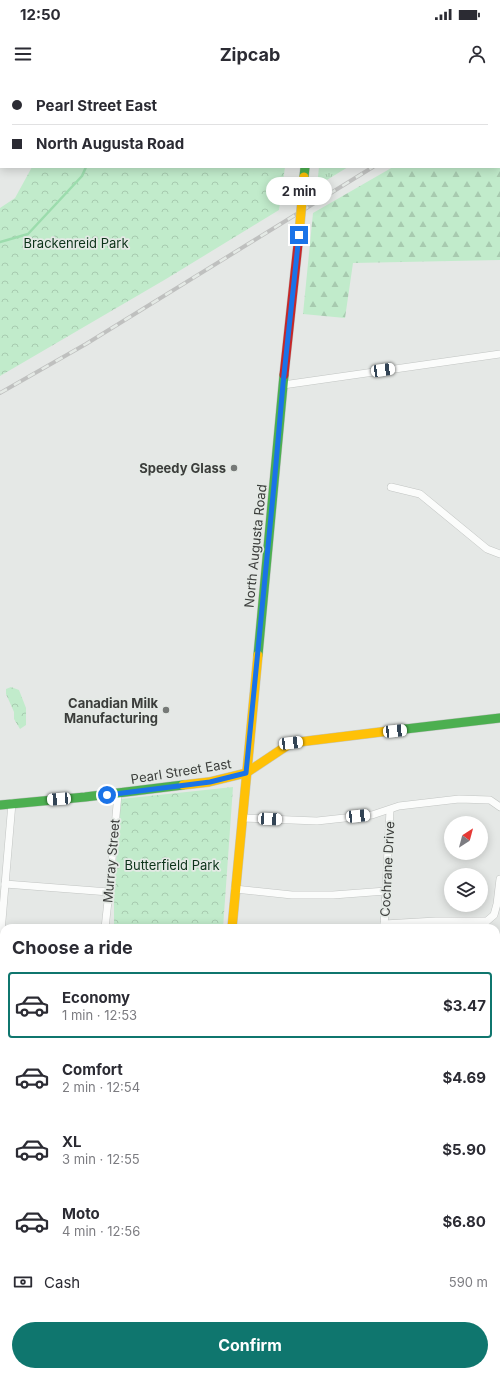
<!DOCTYPE html>
<meta charset="utf-8">
<style>
:root{--surface:#fff;--page:#f7f7f7;--text:#2b2b33;--muted:#7c7c81;--line:#e1e1e2;--accent:#0f766e}
body{margin:0;font-family:Inter,sans-serif;background:var(--page);color:var(--text);height:100vh;display:flex;flex-direction:column;font-size:15px;white-space:nowrap}
*{box-sizing:border-box;margin:0}
p{font-size:13px;color:var(--muted)}
.icon{flex:none;width:22px;height:22px;fill:none;stroke:currentColor;stroke-width:2;stroke-linecap:round;stroke-linejoin:round}
.map{position:relative;flex:1;overflow:hidden}
.side{position:absolute;left:0px;top:844px;width:500px;height:452px;display:flex;flex-direction:column;background:var(--surface);border-radius:12px 12px 0 0;box-shadow:0 2px 10px #0003}
.side>*{flex:none}
.guide{position:absolute;left:0px;top:0px;width:500px;height:88px;box-shadow:0 2px 10px #0003;display:grid;align-content:center;height:88px;padding:0 12px;background:var(--surface)}
.needle{width:26px;rotate:36deg}
.controls{position:absolute;left:444px;top:736px;display:grid;gap:8px}
.controls a{display:grid;place-items:center;width:44px;height:44px;border-radius:50%;background:var(--surface);box-shadow:0 2px 10px #0003;font-size:20px}
.end{position:absolute;width:18px;height:18px;margin:-9px;border:5px solid #1a73e8;background:#fff;box-shadow:0 0 0 2px #fff}
.from{border-radius:50%}
.bubble{position:absolute;height:28px;border-radius:14px;background:var(--surface);box-shadow:0 2px 10px #0003;font-size:13px;font-weight:700;line-height:28px;text-align:center}
.car{position:absolute;width:12px;height:24px;margin:-12px -6px;border-radius:5px;box-shadow:0 0 3px 1px #0007;background:linear-gradient(#fff 24%,#345 0 40%,#fff 0 76%,#345 0 86%,#fff 0)}
.guide b{display:flex;align-items:center;gap:14px;height:38px;font-size:15px}
.guide b+b{border-top:1px solid var(--line)}
.guide i{width:10px;height:10px;background:var(--text)}
ul{padding:0;list-style:none}
li{display:flex;align-items:center;gap:12px;height:66px;margin:0 8px 6px;padding:0 4px;border:2px solid transparent;border-radius:4px}
li div{flex:1}
li b{display:block;font-size:15px}
li em{font-style:normal;font-weight:700}
li.selected{border-color:var(--accent)}
li>.icon{width:36px;height:36px;stroke-width:1.5}
h2{padding:0 12px;font-size:18px;line-height:48px}
.pay{display:flex;align-items:center;gap:10px;height:44px;padding:0 12px;font-size:15px}
.pay p{margin-inline-start:auto}
.action{display:flex;gap:8px;margin-top:auto;padding:8px 12px}
.action a{flex:1;height:46px;border-radius:24px;background:var(--accent);color:#fff;font-size:16px;font-weight:700;line-height:46px;text-align:center}
.status{display:flex;justify-content:space-between;align-items:center;height:28px;padding:0 20px;background:var(--surface);direction:ltr}
.status svg{height:11px;fill:currentColor}
header{display:flex;justify-content:space-between;align-items:center;height:52px;padding:0 12px;background:var(--surface);font-size:18px;font-weight:700}
.map>svg:first-child{display:block}
.grass{fill:url(#grass-tufts)}
.forest{fill:url(#forest-firs)}
.park{fill:url(#park-crowns)}
.pitch{fill:#c1ebcb}
.lines{fill:none;stroke-linecap:round;stroke-linejoin:round}
.stream{stroke:#9cdcad;stroke-width:2.5}
.street-casing{stroke:#c2c5c3;stroke-width:8}
.fast-casing{stroke:#c2c5c3;stroke-width:10}
.slow-casing{stroke:#c2c5c3;stroke-width:10}
.jam-casing{stroke:#c2c5c3;stroke-width:10}
.street{stroke:#fbfcfb;stroke-width:7}
.fast{stroke:#4caf50;stroke-width:9}
.slow{stroke:#ffc107;stroke-width:9}
.jam{stroke:#c62828;stroke-width:9}
.rail-casing{stroke:#bfc0bf;stroke-width:4}
.rail{stroke:#e4e9e5;stroke-width:2.5;stroke-dasharray:8;stroke-linecap:butt}
.slow-bridge-casing{stroke:#c2c5c3;stroke-width:10;stroke-linecap:butt}
.slow-bridge{stroke:#ffc107;stroke-width:9}
.route{stroke:#1a73e8;stroke-width:5}
.poi-dot{fill:#767977;stroke:#e4e9e5;stroke-width:1.5}
.labels{text-anchor:middle;stroke-width:3.5;stroke-linejoin:round;paint-order:stroke}
.park-label{font-size:13px;fill:#0c3319;stroke:#e4e9e5}
.poi-label{font-size:13px;font-weight:bold;fill:#3b3d3b;stroke:#e4e9e5;text-anchor:end}
.street-label{font-size:13px;fill:#3b3d3b;stroke:#e4e9e5}
</style>
<div class="status"><b>12:50</b><svg viewBox="0 0 49 12"><path d="M0 12V9h3v3zM5 12V6h3v6zM10 12V3h3v9zM15 12V0h3v12zM26 1h20v11H26zM47 4h2v5h-2z"/></svg></div>
<header><svg class="icon" aria-label="menu" viewBox="0 0 24 24"><path d="M4 6h16M4 12h16M4 18h16"/></svg>Zipcab<svg class="icon" aria-label="person" viewBox="0 0 24 24"><circle cx="12" cy="8" r="4"/><path d="M4 21q1-7 8-7t8 7"/></svg></header>
<div class="map">
<svg width="500" height="1296" viewBox="0 0 500 1296">
<defs>
<pattern id="grass-tufts" width="24" height="20" patternUnits="userSpaceOnUse"><rect width="24" height="20" fill="#c1ebcb"/><path d="M3 7l-1-3M5 7V3M7 7l1-3M15 17l-1-3M17 17v-4M19 17l1-3" fill="none" stroke="#a7caaf"/></pattern>
<pattern id="forest-firs" width="22" height="20" patternUnits="userSpaceOnUse"><rect width="22" height="20" fill="#c1ebcb"/><path d="M5 1l3.5 6h-7zM16 11l3.5 6h-7z" fill="#a7caaf"/></pattern>
<pattern id="park-crowns" width="20" height="18" patternUnits="userSpaceOnUse"><rect width="20" height="18" fill="#c1ebcb"/><path d="M2 6a3 3 0 1 1 6 0M12 15a3 3 0 1 1 6 0" fill="none" stroke="#a7caaf"/></pattern>
</defs>
<rect width="100%" height="100%" fill="#e5e8e6"/>
<polygon class="grass" points="319,87 348,87 317,106"/>
<polygon class="forest" points="499,32 500,32 500,180 353,183 345,238 303,234 313,133 393,87 499,87"/>
<g class="park">
<polygon points="64,0 297,0 64,1"/>
<polygon points="32,87 285,87 279,130 166,199 0,296 0,128 15,118"/>
<polygon points="11,607 19,610 26,628 26,645 20,649 14,639 14,632 6,614 6,609"/>
<polygon points="233,707 223,848 114,848 114,810 121,719"/>
</g>
<polygon class="pitch" points="226,87 261,87 261,95"/>
<g class="lines">
<g class="stream">
<polyline points="128,1 128,0"/>
<polyline points="0,162 28,154 82,96 86,87"/>
</g>
<defs>
<g id="street">
<polyline points="8,1 10,0"/>
<polyline points="0,3 1,3"/>
<polyline points="283,305 500,274"/>
<polyline points="391,407 420,414 487,469 500,474"/>
<polyline points="242,738 317,741 372,735 399,726 459,719 490,720 500,727"/>
<polyline points="5,804 109,812"/>
<polyline points="235,809 292,815 333,815 386,811"/>
<polyline points="384,844 436,841 487,841 494,835 497,824 500,799"/>
<polyline points="105,848 109,812 118,714"/>
<polyline points="384,848 390,730"/>
<polyline points="0,864 12,723"/>
<polyline points="0,881 4,881"/>
<polyline points="0,958 4,958"/>
<polyline points="0,1032 4,1032"/>
<polyline points="496,1251 500,1251"/>
<polyline points="424,1292 424,1296"/>
</g>
<g id="fast">
<polyline points="312,0 312,1"/>
<polyline points="304,97 305,87"/>
<polyline points="258,575 284,295"/>
<polyline points="397,650 500,638"/>
<polyline points="0,725 85,717 183,705"/>
<polyline points="496,1119 500,1119"/>
</g>
<g id="slow">
<polyline points="183,705 209,702 246,693 291,663 397,650"/>
<polyline points="232,848 258,575"/>
</g>
<g id="jam">
<polyline points="284,295 299,155"/>
<polyline points="0,1173 4,1173"/>
</g>
</defs>
<use href="#street" class="street-casing"/>
<use href="#fast" class="fast-casing"/>
<use href="#slow" class="slow-casing"/>
<use href="#jam" class="jam-casing"/>
<use href="#street" class="street"/>
<use href="#fast" class="fast"/>
<use href="#slow" class="slow"/>
<use href="#jam" class="jam"/>
<defs>
<g id="rail">
<polyline points="499,9 500,9"/>
<polyline points="0,313 86,264 373,87"/>
</g>
</defs>
<use href="#rail" class="rail-casing"/>
<use href="#rail" class="rail"/>
<defs>
<polyline id="slow-bridge" points="299,155 304,97"/>
</defs>
<use href="#slow-bridge" class="slow-bridge-casing"/>
<use href="#slow-bridge" class="slow-bridge"/>
</g>
<g class="lines">
<polyline class="route" points="107,715 210,702 246,693 275,395 283,304 299,155"/>
</g>
<g class="poi-dot">
<circle cx="234" cy="388" r="4"/>
<circle cx="166" cy="630" r="4"/>
</g>
<g class="labels">
<g class="park-label">
<text x="76" y="168">Brackenreid Park</text>
<text x="172" y="790">Butterfield Park</text>
</g>
<g class="poi-label">
<text x="226" y="393">Speedy Glass</text>
<text x="158" y="628">Canadian Milk<tspan x="158" dy="15">Manufacturing</tspan></text>
</g>
<g class="street-label">
<text transform="translate(255 466) rotate(-84)" y="5">North Augusta Road</text>
<text transform="translate(181 691) rotate(-9)" y="5">Pearl Street East</text>
<text transform="translate(111 781) rotate(-85)" y="5">Murray Street</text>
<text transform="translate(387 789) rotate(-87)" y="5">Cochrane Drive</text>
</g>
</g>
</svg>
<div class="controls">
<a><svg class="needle" viewBox="-14 -14 28 28"><path d="M0-13l5 13h-10z" fill="#e53935"/><path d="M0 13l5-13h-10z" fill="#7c7c81"/></svg></a>
<a><svg class="icon" aria-label="layers" viewBox="0 0 24 24"><path d="M12 4l9 5-9 5-9-5zM3 14l9 5 9-5"/></svg></a>
</div>
<i class="end from" style="left:107px;top:715px"></i>
<i class="end" style="left:299px;top:155px"></i>
<div class="bubble" style="left:266px;top:97px;width:66px">2 min</div>
<i class="car" style="left:383px;top:290px;rotate:82deg"></i>
<i class="car" style="left:395px;top:651px;rotate:84deg"></i>
<i class="car" style="left:291px;top:663px;rotate:83deg"></i>
<i class="car" style="left:59px;top:719px;rotate:266deg"></i>
<i class="car" style="left:358px;top:736px;rotate:84deg"></i>
<i class="car" style="left:270px;top:739px;rotate:93deg"></i>
<div class="guide">
<b><i class="from"></i>Pearl Street East</b>
<b><i></i>North Augusta Road</b>
</div>
<section class="side">
<h2>Choose a ride</h2>
<ul>
<li class="selected"><svg class="icon" aria-label="car" viewBox="0 0 24 24"><path d="M5 17H2v-5l4-1 3-4h7l3 4 3 1v5h-3M9 17h6M6 11h13"/><circle cx="7" cy="17" r="2"/><circle cx="17" cy="17" r="2"/></svg><div><b>Economy</b><p>1 min · 12:53</p></div><em>$3.47</em></li>
<li><svg class="icon" aria-label="car" viewBox="0 0 24 24"><path d="M5 17H2v-5l4-1 3-4h7l3 4 3 1v5h-3M9 17h6M6 11h13"/><circle cx="7" cy="17" r="2"/><circle cx="17" cy="17" r="2"/></svg><div><b>Comfort</b><p>2 min · 12:54</p></div><em>$4.69</em></li>
<li><svg class="icon" aria-label="car" viewBox="0 0 24 24"><path d="M5 17H2v-5l4-1 3-4h7l3 4 3 1v5h-3M9 17h6M6 11h13"/><circle cx="7" cy="17" r="2"/><circle cx="17" cy="17" r="2"/></svg><div><b>XL</b><p>3 min · 12:55</p></div><em>$5.90</em></li>
<li><svg class="icon" aria-label="car" viewBox="0 0 24 24"><path d="M5 17H2v-5l4-1 3-4h7l3 4 3 1v5h-3M9 17h6M6 11h13"/><circle cx="7" cy="17" r="2"/><circle cx="17" cy="17" r="2"/></svg><div><b>Moto</b><p>4 min · 12:56</p></div><em>$6.80</em></li>
</ul>
<div class="pay"><svg class="icon" aria-label="cash" viewBox="0 0 24 24"><path d="M3 7h18v10H3z"/><circle cx="12" cy="12" r="2"/></svg>Cash<p>590 m</p></div>
<div class="action"><a>Confirm</a></div>
</section>
</div>
